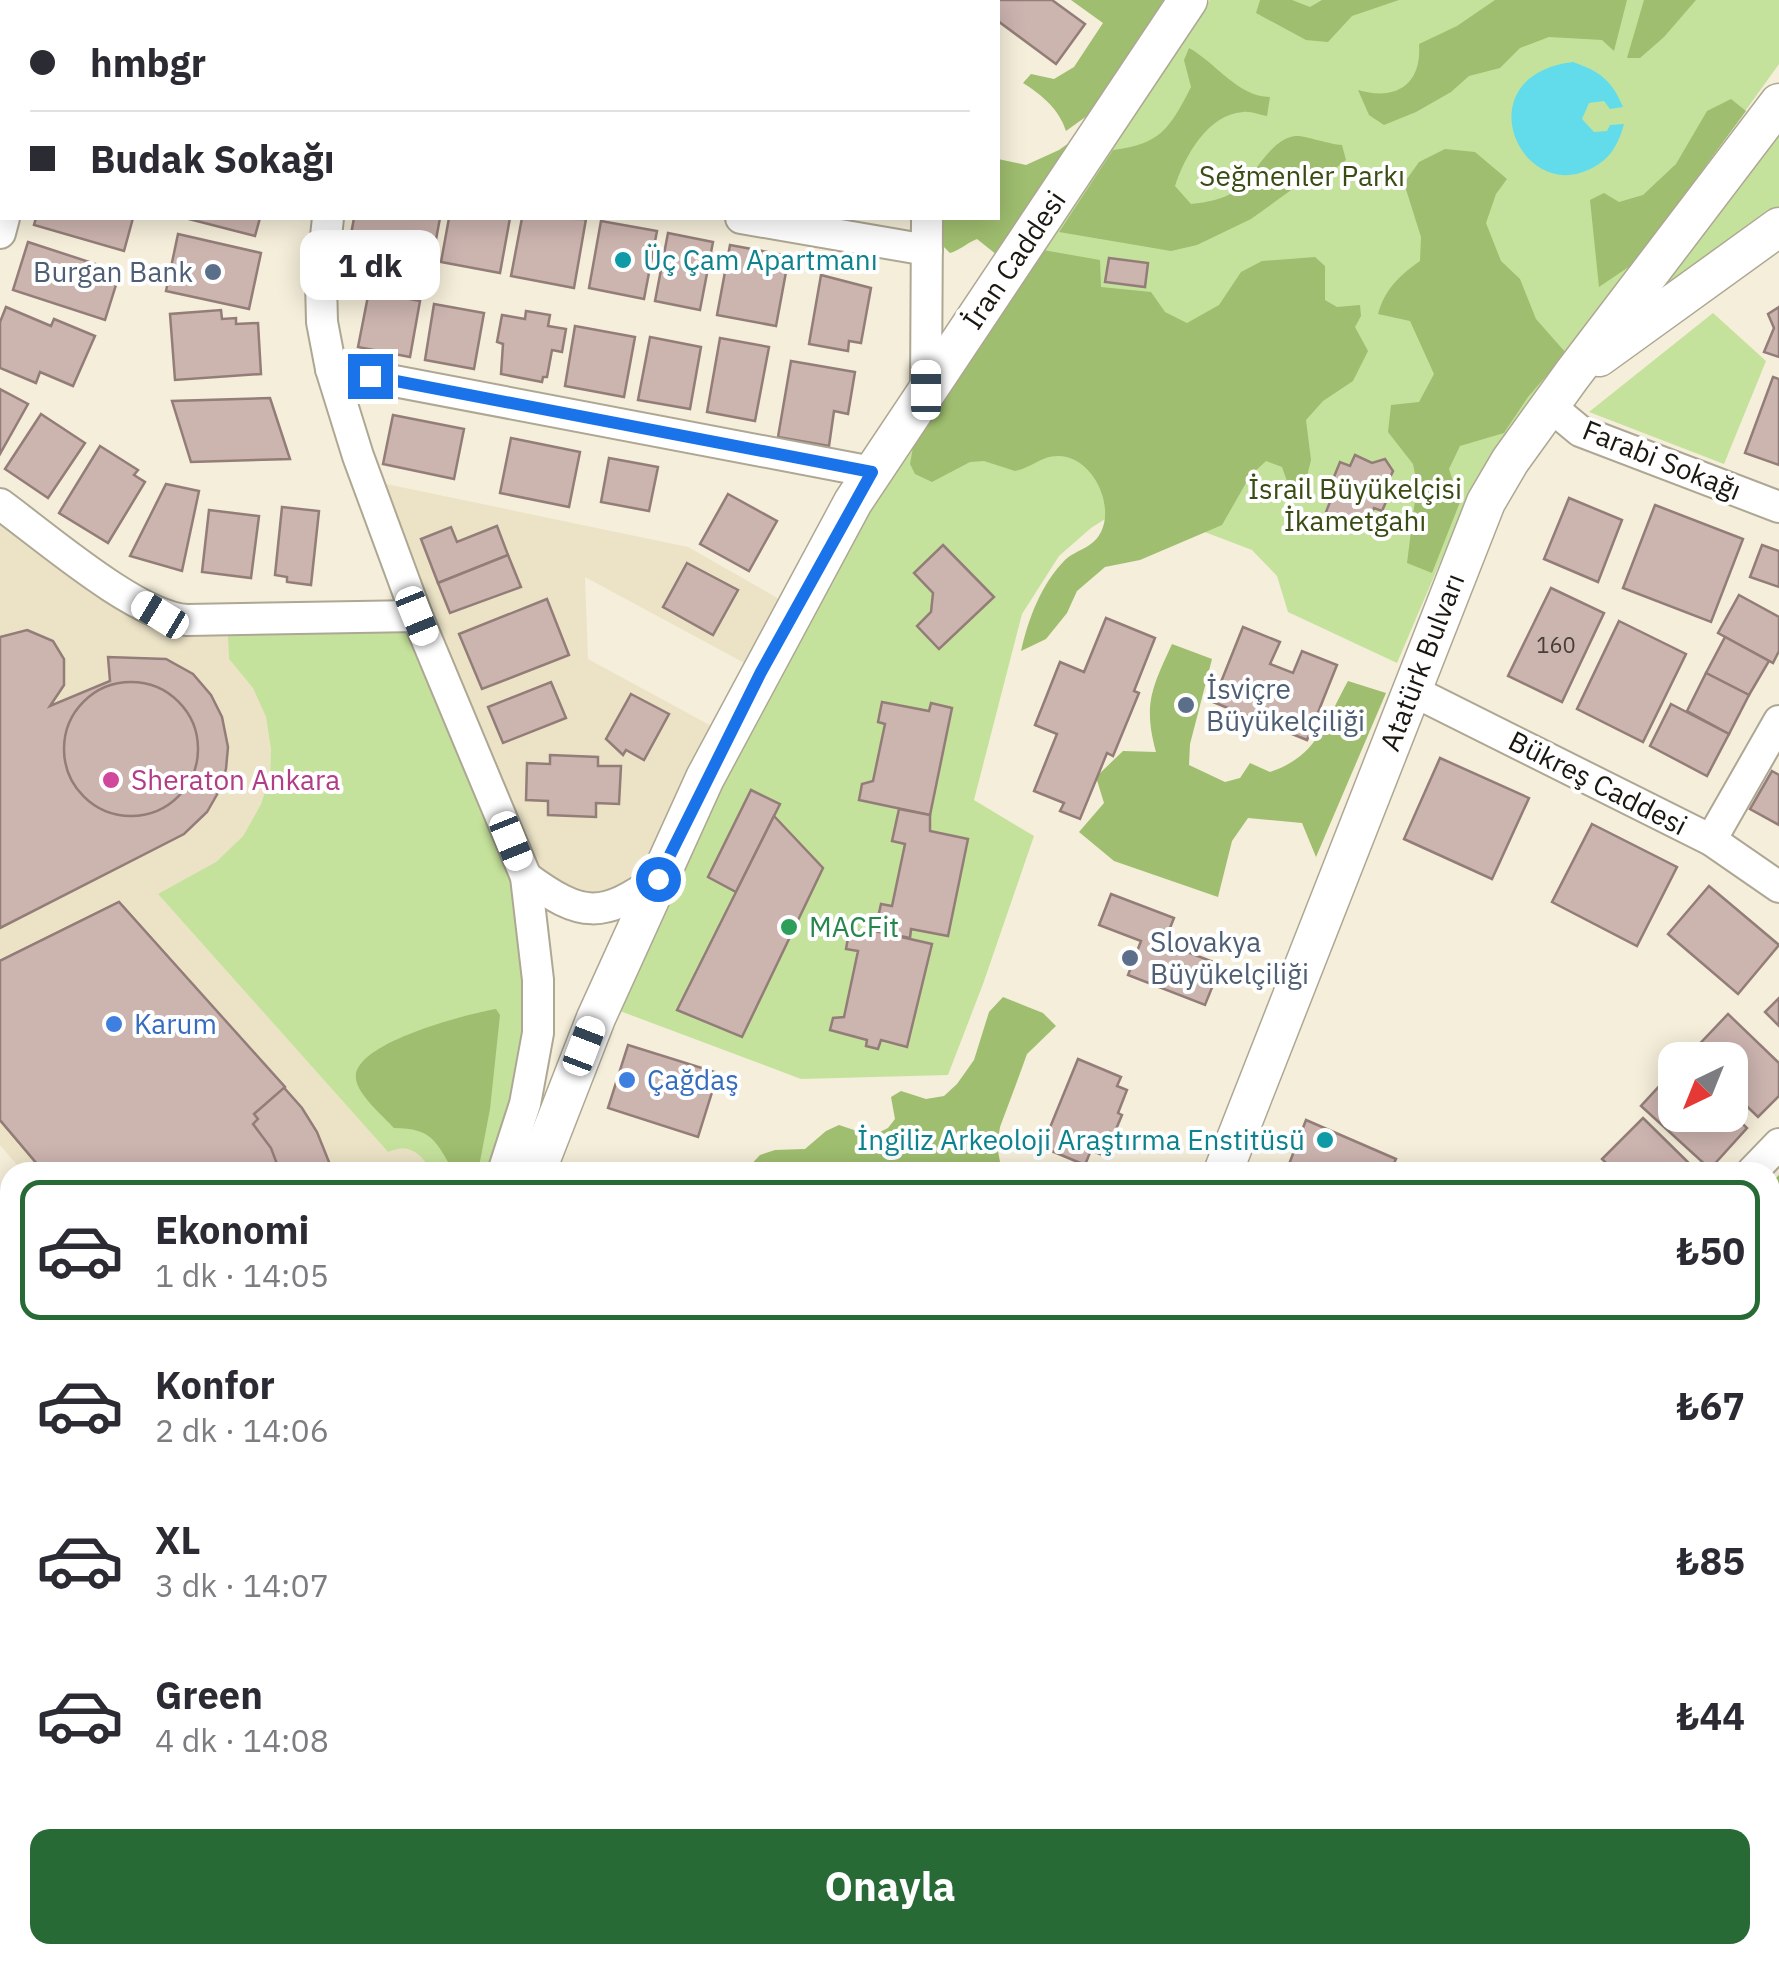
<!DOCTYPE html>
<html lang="tr">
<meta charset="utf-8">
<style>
:root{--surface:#fff;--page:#f7f7f7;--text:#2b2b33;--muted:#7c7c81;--line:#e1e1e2;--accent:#276a35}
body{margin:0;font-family:"IBM Plex Sans",sans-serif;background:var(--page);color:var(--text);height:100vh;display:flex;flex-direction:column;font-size:38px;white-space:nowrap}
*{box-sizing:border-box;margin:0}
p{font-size:32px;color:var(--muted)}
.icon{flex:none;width:55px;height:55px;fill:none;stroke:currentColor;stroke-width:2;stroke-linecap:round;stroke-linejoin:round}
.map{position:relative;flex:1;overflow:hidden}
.panel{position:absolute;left:0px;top:1162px;width:1780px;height:802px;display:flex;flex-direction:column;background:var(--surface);border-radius:30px 30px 0 0;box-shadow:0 5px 25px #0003}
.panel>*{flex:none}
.hud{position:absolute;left:0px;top:0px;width:1000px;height:220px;box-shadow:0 5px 25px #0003;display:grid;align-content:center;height:220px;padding:0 30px;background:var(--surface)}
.needle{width:65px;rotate:223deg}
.controls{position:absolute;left:1658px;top:1042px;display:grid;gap:20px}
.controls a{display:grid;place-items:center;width:90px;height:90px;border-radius:20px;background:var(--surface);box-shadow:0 5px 25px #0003;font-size:50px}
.end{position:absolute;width:45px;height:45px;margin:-22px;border:12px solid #1a73e8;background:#fff;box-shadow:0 0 0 5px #fff}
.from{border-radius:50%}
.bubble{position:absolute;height:70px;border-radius:20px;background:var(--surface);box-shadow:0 5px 25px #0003;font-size:32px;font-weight:700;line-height:70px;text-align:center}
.car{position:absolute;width:30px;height:60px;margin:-30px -15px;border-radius:12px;box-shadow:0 0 8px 2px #0007;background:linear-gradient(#fff 24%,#345 0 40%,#fff 0 76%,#345 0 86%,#fff 0)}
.hud b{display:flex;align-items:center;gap:35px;height:95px;font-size:38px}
.hud b+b{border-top:2px solid var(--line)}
.hud i{width:25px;height:25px;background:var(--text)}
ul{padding:18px 0 0;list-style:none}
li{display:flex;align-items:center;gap:30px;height:140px;margin:0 20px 15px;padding:0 10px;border:5px solid transparent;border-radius:20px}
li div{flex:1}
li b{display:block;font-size:38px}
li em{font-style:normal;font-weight:700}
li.on{border-color:var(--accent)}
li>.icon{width:90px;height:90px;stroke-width:1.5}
.primary-button{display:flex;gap:20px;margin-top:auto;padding:20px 30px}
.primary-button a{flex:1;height:115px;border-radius:20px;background:var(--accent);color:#fff;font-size:40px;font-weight:700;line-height:115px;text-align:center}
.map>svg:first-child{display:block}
.built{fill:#ece3c7}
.education{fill:#f8dde1}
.green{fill:#c5e29c}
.forest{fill:#9fbe6f}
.water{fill:#62dcea}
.building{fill:#ccb4af;stroke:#937d78;stroke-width:2.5}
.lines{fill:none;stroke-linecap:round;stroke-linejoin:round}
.minor-casing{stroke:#ada793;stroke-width:34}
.major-casing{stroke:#ada793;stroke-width:41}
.minor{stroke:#fff;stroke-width:30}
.major{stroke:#fff;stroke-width:38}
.route{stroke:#1a73e8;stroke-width:12}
.culture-dot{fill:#0f9aa8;stroke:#fff;stroke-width:4}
.service-dot{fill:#5c6f8a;stroke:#fff;stroke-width:4}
.hotel-dot{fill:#d1479c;stroke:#fff;stroke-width:4}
.leisure-dot{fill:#2e9e5b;stroke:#fff;stroke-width:4}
.shop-dot{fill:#3f7fe0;stroke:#fff;stroke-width:4}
.labels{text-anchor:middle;stroke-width:8;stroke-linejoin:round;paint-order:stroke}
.number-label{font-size:22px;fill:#463e38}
.park-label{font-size:28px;fill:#384c13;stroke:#fff}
.culture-label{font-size:28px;fill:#0d838f;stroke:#fff;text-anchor:start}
.street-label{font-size:28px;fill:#1a1710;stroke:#fff}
.service-label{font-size:28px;fill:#4e5e75;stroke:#fff;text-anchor:start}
.hotel-label{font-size:28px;fill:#b23c85;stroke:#fff;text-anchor:start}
.leisure-label{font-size:28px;fill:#27864d;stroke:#fff;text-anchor:start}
.shop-label{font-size:28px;fill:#366cbe;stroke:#fff;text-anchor:start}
</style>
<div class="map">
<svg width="1779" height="1964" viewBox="0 0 1779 1964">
<rect width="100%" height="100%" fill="#f5eeda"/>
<g class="built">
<polygon points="367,480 688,547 795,608 761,672 585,577 588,659 728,735 630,899 547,892"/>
<polygon points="0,504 124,594 227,620 229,659 254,689 266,717 271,750 270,776 261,804 243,836 216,862 159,895 387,1151 399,1148 412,1150 424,1159 432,1172 23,1172 0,1145"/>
<polygon points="10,1472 10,1955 350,1955 354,1964 0,1964 0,1473"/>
<polygon points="1288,1955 1475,1955 1458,1964 1273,1964"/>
</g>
<polygon class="education" points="1770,1673 1779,1681 1779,1872 1770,1883"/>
<g class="green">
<polygon points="1210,0 1779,0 1779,64 1468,497 1397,663 1288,612 1277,576 1252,550 1181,523 1124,507 1091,528 1059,556 1022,614 974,800 1034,836 983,984 948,1075 801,1079 612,1008 672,874 878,481"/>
<polygon points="1779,104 1779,227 1572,375"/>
<polygon points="1713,313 1766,361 1724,464 1589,412"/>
<path d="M 417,616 L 526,877 L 538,980 L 503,1172 L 432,1172 C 422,1154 409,1142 388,1152 L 158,894 L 216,862 L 243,836 L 261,804 L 270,776 L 271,750 L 266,717 L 253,688 L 229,659 L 227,620 Z"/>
</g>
<g class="forest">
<path d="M 1071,0 L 1164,0 L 1091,113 L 1066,131 C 1059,109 1042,95 1023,83 L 1031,74 L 1054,79 L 1074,67 L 1103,23 Z"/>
<polygon points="1260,0 1292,0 1310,7 1322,0 1399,0 1352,16 1328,42 1306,40 1256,13"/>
<path d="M 1495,0 L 1627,0 L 1614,51 L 1602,40 L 1549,37 L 1520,48 L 1500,68 L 1469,76 L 1451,92 L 1416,112 L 1384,125 L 1369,115 L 1358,90 C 1396,101 1422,85 1419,44 L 1457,26 Z"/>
<polygon points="1644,0 1696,0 1664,37 1640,58 1627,58"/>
<path d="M 1189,48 C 1215,62 1238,97 1270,97 L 1267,116 C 1260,115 1250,111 1243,112 C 1207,115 1185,156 1175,186 L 1191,204 C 1208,202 1222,200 1237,190 C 1254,177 1270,139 1295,136 C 1304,135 1328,144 1342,145 L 1346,160 L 1326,176 L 1301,183 L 1251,219 L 1197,245 L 1171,251 L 1059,232 L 1113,150 C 1161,144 1170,128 1191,87 L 1184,60 Z"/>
<polygon points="1731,99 1746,111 1633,264 1599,287 1590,200 1604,193 1619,202 1643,195 1676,164 1707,111"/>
<path d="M 1114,111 L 997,255 L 977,239 C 966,243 961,250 950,253 L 938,241 L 941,218 L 998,218 L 998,159 L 1026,165 L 1059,150 Z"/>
<path d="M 1445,149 L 1475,152 L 1507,179 L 1496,194 L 1486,223 L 1501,261 L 1520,279 L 1536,319 L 1566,353 L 1528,397 L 1504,433 L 1460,446 L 1449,469 L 1460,502 L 1432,573 L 1407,563 L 1417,484 L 1413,464 L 1388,432 L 1391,405 L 1419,402 L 1434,374 L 1410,321 L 1378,314 C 1385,289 1399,276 1420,261 L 1421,237 L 1404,183 L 1419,162 Z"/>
<path d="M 1043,250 L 1100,260 L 1101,287 L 1151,292 L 1165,312 L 1187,323 L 1219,305 L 1241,272 L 1262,261 L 1315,257 L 1325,266 L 1325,300 L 1337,307 L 1360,305 L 1361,316 L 1355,327 L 1368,351 L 1353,381 L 1323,401 L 1306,420 L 1311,460 L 1306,480 L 1288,484 L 1282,467 L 1266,461 L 1250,476 L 1222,525 L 1140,560 L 1105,567 L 1077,591 L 1067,613 L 1046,639 L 1021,651 C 1028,620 1041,584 1065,560 C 1077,549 1092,549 1101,532 C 1115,504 1092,456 1058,456 C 1041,456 1031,468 1015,471 L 984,461 L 970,462 L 932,482 L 915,474 L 910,464 L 913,447 Z"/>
<path d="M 1172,644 L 1212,659 L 1190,744 L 1189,765 L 1225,782 L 1240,778 L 1250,763 L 1270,772 C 1318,756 1325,722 1348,681 L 1386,693 L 1316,857 L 1302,823 L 1248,818 L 1232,841 L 1218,897 L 1114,861 L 1079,832 L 1104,803 L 1096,777 L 1123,751 L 1156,752 C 1143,704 1152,688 1172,644 Z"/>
<polygon points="1003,997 1043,1013 1056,1026 1027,1054 1015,1087 1000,1127 997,1146 1002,1172 744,1172 760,1155 775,1150 805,1149 826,1131 839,1125 872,1136 888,1128 895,1119 891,1097 901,1091 926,1099 944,1096 957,1084 974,1060 989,1012"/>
<path d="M 496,1009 L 500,1015 L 490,1109 L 478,1172 L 454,1172 C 436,1142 433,1128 394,1128 C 383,1116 358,1095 356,1079 C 351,1043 468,1014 496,1009 Z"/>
<polygon points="1779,1175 1779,1291 1770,1298 1770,1184"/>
<polygon points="1770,1433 1779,1441 1779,1609 1770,1615"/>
<polygon points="371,1955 642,1955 660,1964 376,1964"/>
<polygon points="701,1955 881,1955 877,1964 689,1964"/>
</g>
<path class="water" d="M 1573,62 C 1599,71 1612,80 1623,107 L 1610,109 L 1604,101 L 1589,103 L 1582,119 L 1594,132 L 1607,131 L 1610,125 L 1624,124 C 1618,146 1609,161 1588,170 C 1518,202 1465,75 1573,62 Z"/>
<g class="building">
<polygon points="0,0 29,0 2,2 2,48"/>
<polygon points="98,0 191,0 97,2"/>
<polygon points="690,0 760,0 690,2"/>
<polygon points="968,0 1052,0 1085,24 1056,64 998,21 998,2"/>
<polygon points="36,218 133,218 124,251 34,225"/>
<polygon points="185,218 260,218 255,236"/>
<polygon points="354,218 440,218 432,261 349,245"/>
<polygon points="449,218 510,218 500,273 441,262"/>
<polygon points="522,218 586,219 574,288 511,276"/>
<polygon points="601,221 657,231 644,299 589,288"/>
<polygon points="668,233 713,242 700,310 655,301"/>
<polygon points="178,234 261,253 249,309 166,291"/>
<polygon points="28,242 120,272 105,320 13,290"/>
<polygon points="730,245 789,256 776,326 717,315"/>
<polygon points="1109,258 1148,263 1145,287 1105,282"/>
<polygon points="821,275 871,288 861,343 849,341 848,351 809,344"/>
<polygon points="369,291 420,301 410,357 358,347"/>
<polygon points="434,304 484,313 474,369 425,360"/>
<polygon points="6,307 51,326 54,319 95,336 73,386 40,372 36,383 0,368 0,322"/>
<polygon points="1779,307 1779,357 1764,352 1774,328 1768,314"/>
<polygon points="221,310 222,319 236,318 236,324 258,323 261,374 175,380 170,314"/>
<polygon points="526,311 550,315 548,326 566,329 562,352 552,350 547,377 543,377 542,382 501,374 503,344 497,342 502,315 525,319"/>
<polygon points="575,326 635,337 624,397 565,386"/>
<polygon points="650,337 701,347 690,409 638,400"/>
<polygon points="720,338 769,347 755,421 707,412"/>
<polygon points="791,361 855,372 848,414 834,411 829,446 778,437"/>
<polygon points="1773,377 1779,379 1779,465 1745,453"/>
<polygon points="0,389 28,404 0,454"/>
<polygon points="270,398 290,459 191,462 172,401"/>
<polygon points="41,414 85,443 48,498 5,469"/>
<polygon points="393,415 464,429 454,479 383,464"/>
<polygon points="511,438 580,452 569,507 500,493"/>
<polygon points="100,446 138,470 134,475 145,482 108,543 59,513"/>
<polygon points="1355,455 1372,463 1385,459 1393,471 1387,484 1393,486 1382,511 1374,508 1367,524 1353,519 1351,522 1326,512 1334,492 1329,489 1340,462 1350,466"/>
<polygon points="609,458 658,467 649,511 601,502"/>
<polygon points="166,484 199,491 182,571 130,556"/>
<polygon points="728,494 777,521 749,571 700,544"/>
<polygon points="1569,498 1622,520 1598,582 1544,559"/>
<polygon points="1655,505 1743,539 1711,622 1623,588"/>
<polygon points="282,507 319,511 311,585 287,582 287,577 275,575"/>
<polygon points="209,510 259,516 251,578 202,572"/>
<polygon points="497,526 508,555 438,583 421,539 451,527 457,542"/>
<polygon points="943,545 994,597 939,649 917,626 931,612 933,593 914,573"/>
<polygon points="1762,545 1779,551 1779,587 1750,577"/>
<polygon points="508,555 521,587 450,613 438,583"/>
<polygon points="687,563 738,590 713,635 663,607"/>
<polygon points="1551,588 1604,613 1562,702 1508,676"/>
<polygon points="1739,595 1779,617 1779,651 1773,663 1718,633"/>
<polygon points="547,599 569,655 482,689 459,634"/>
<polygon points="1106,618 1155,638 1134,691 1139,693 1113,756 1107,753 1080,819 1060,811 1064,803 1034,791 1057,734 1035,725 1060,662 1084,672"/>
<polygon points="1619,621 1686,654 1643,742 1577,709"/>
<polygon points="1243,627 1280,642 1270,664 1293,673 1302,651 1337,665 1307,740 1213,702"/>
<polygon points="27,630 53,641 64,659 64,685 50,706 110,681 108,657 166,659 193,674 211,695 222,717 228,747 226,769 219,791 207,812 184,834 0,928 0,637"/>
<polygon points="1725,637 1769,661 1749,695 1706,673"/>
<polygon points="1706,673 1749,695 1729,734 1687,711"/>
<circle cx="131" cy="749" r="67"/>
<polygon points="551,682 566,718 503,743 488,707"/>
<polygon points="631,694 669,714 644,760 626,750 623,755 606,739"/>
<polygon points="882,702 929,711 931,703 952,708 930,815 859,800 862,784 873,781 885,724 878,722"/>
<polygon points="1671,704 1729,734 1707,776 1650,746"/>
<polygon points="550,755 598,757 598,766 621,766 619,804 596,803 596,817 548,815 548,801 526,800 527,763 550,764"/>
<polygon points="1440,758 1529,798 1492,879 1404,839"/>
<polygon points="1772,771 1779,775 1779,825 1750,809"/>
<polygon points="751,790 780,804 736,892 708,877"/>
<polygon points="899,809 930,815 930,831 968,839 948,936 911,929 910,938 875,931 881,904 892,906 905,844 892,841"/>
<polygon points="774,816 823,868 742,1037 677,1010"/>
<polygon points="1592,824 1677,867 1637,946 1552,902"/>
<polygon points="1709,886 1779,945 1738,994 1668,934"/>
<polygon points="1111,894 1174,918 1164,943 1221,965 1205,1005 1128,975 1141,941 1099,925"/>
<polygon points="119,902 302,1108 317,1132 333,1172 44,1172 0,1120 0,961"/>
<polygon points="119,902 285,1087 254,1114 258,1119 253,1124 271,1148 280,1172 44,1172 0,1120 0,961"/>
<polygon points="875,931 932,944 907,1047 881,1040 878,1049 866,1046 867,1040 830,1030 833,1018 844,1017 858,951 846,949 849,932"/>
<polygon points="1779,998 1779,1026 1765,1012"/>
<polygon points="1728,1014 1779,1063 1779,1096 1758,1117 1730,1090 1730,1060 1698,1060 1691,1053"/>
<polygon points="628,1045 718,1073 698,1137 608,1108"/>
<polygon points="1078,1059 1121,1077 1117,1086 1127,1090 1118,1113 1122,1115 1114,1134 1110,1132 1100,1154 1091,1150 1085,1165 1042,1147"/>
<polygon points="1675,1069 1675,1115 1730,1115 1730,1112 1747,1128 1710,1169 1641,1106"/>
<polygon points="1643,1118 1698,1172 1615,1172 1602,1159"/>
<polygon points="1306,1120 1396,1159 1390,1172 1286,1172"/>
<polygon points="0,1343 10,1343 10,1431 0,1430"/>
<polygon points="9,1608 10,1724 0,1733 0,1616"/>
<polygon points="1779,1710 1779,1787 1770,1792 1770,1714"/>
<polygon points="1770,1930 1779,1938 1779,1964 1734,1964 1742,1955 1770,1955"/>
<polygon points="10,1937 10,1955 102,1955 92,1964 66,1964 59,1955 53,1960 56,1964 0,1964 0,1941"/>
<polygon points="993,1955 1086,1955 1070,1964 1026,1964"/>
<polygon points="1315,1955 1379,1955 1384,1964 1300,1964"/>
<polygon points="1485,1955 1512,1955 1517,1964 1469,1964"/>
<polygon points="1569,1955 1647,1955 1653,1964 1553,1964"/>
</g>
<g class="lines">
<defs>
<g id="minor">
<polyline points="63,2 64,0"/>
<polyline points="377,2 378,0"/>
<polyline points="604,2 604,0"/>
<polyline points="925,2 925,0"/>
<polyline points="328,218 321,282 322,322 331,369 358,456 417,616 526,877 538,980 538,1033 525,1104 503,1172"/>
<polyline points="741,218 927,250"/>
<polyline points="0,233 4,218"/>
<polyline points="331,369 872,472"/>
<polyline points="926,390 927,218"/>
<polyline points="1550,406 1580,431 1779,507"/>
<path d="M 0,504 C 44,536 137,617 187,620 L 417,616"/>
<polyline points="1411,690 1711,840 1779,887"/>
<polyline points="1711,840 1779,721"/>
<path d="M 526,877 C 582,918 602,919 658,879"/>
<polyline points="1752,1172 1779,1144"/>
<polyline points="0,1473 10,1472"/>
<polyline points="0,1770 10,1782"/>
<polyline points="164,1955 174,1964"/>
<polyline points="1432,1955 1437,1964"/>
</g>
<g id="major">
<polyline points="1599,357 1779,227"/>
<polyline points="536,1172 596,1018 705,778 853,502 1188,0"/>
<polyline points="1223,1172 1486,502 1510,461 1572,375 1779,103"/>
<polyline points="1770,1631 1779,1625"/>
<polyline points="350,1955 354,1964"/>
<polyline points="300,1964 302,1955"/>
<polyline points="926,1964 929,1955"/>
<polyline points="1139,1964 1154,1955"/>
<polyline points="1207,1964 1222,1955"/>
<polyline points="1247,1964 1261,1955"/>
</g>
</defs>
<use href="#minor" class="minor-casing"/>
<use href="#major" class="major-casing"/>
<use href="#minor" class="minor"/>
<use href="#major" class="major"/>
</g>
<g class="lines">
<polyline class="route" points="370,376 872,472 761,672 658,879"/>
</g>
<g class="culture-dot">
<circle cx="623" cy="260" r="10"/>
<circle cx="1325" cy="1140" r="10"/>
</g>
<g class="service-dot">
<circle cx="213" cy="272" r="10"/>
<circle cx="1186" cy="705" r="10"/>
<circle cx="1130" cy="958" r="10"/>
</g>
<circle class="hotel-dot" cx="111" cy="780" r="10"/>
<circle class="leisure-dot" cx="789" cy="927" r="10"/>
<g class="shop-dot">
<circle cx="114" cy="1024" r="10"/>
<circle cx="627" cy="1080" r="10"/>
</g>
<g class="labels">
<g class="number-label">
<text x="1556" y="653">160</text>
</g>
<g class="park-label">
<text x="1302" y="186">Seğmenler Parkı</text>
<text x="1355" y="499">İsrail Büyükelçisi<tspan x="1355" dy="32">İkametgahı</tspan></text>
</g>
<g class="culture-label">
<text x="643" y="270">Üç Çam Apartmanı</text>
<text x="1305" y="1150" text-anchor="end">İngiliz Arkeoloji Araştırma Enstitüsü</text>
</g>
<g class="street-label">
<text transform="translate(1014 260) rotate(-56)" y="10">İran Caddesi</text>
<text transform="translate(1662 460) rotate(22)" y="10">Farabi Sokağı</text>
<text transform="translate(1422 662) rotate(-69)" y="10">Atatürk Bulvarı</text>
<text transform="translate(1598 783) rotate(27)" y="10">Bükreş Caddesi</text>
</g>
<g class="service-label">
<text x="193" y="282" text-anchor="end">Burgan Bank</text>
<text x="1206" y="699">İsviçre<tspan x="1206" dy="32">Büyükelçiliği</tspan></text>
<text x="1150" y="952">Slovakya<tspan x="1150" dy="32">Büyükelçiliği</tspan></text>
</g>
<g class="hotel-label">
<text x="131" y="790">Sheraton Ankara</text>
</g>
<g class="leisure-label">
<text x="809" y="937">MACFit</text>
</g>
<g class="shop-label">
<text x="134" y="1034">Karum</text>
<text x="647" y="1090">Çağdaş</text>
</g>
</g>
</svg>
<div class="controls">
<a><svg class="needle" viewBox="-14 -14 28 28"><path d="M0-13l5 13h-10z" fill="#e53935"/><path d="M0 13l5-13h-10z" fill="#7c7c81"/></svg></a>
</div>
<i class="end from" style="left:658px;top:879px"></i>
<i class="end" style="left:370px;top:376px"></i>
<div class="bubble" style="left:300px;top:230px;width:140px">1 dk</div>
<i class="car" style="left:926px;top:390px;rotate:0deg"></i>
<i class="car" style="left:160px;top:615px;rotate:301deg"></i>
<i class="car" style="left:417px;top:616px;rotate:158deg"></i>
<i class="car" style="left:511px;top:841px;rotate:158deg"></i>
<i class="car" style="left:584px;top:1046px;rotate:21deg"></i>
<div class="hud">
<b><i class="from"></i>hmbgr</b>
<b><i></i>Budak Sokağı</b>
</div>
<section class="panel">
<ul>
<li class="on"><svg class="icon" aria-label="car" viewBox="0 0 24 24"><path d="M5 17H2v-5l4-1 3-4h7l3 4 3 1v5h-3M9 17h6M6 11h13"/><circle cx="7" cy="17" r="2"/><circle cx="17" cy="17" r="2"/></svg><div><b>Ekonomi</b><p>1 dk · 14:05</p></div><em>₺50</em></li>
<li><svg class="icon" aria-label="car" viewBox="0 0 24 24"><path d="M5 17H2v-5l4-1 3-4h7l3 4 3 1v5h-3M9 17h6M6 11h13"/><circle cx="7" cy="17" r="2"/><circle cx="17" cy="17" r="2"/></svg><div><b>Konfor</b><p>2 dk · 14:06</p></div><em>₺67</em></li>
<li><svg class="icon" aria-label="car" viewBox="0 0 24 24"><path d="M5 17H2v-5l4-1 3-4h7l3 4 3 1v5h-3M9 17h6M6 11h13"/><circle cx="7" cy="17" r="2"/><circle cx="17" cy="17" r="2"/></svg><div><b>XL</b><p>3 dk · 14:07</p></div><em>₺85</em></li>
<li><svg class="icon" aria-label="car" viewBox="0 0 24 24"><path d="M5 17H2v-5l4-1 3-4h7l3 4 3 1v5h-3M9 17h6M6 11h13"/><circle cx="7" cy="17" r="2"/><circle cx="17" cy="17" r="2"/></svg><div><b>Green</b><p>4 dk · 14:08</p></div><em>₺44</em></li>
</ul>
<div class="primary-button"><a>Onayla</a></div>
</section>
</div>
